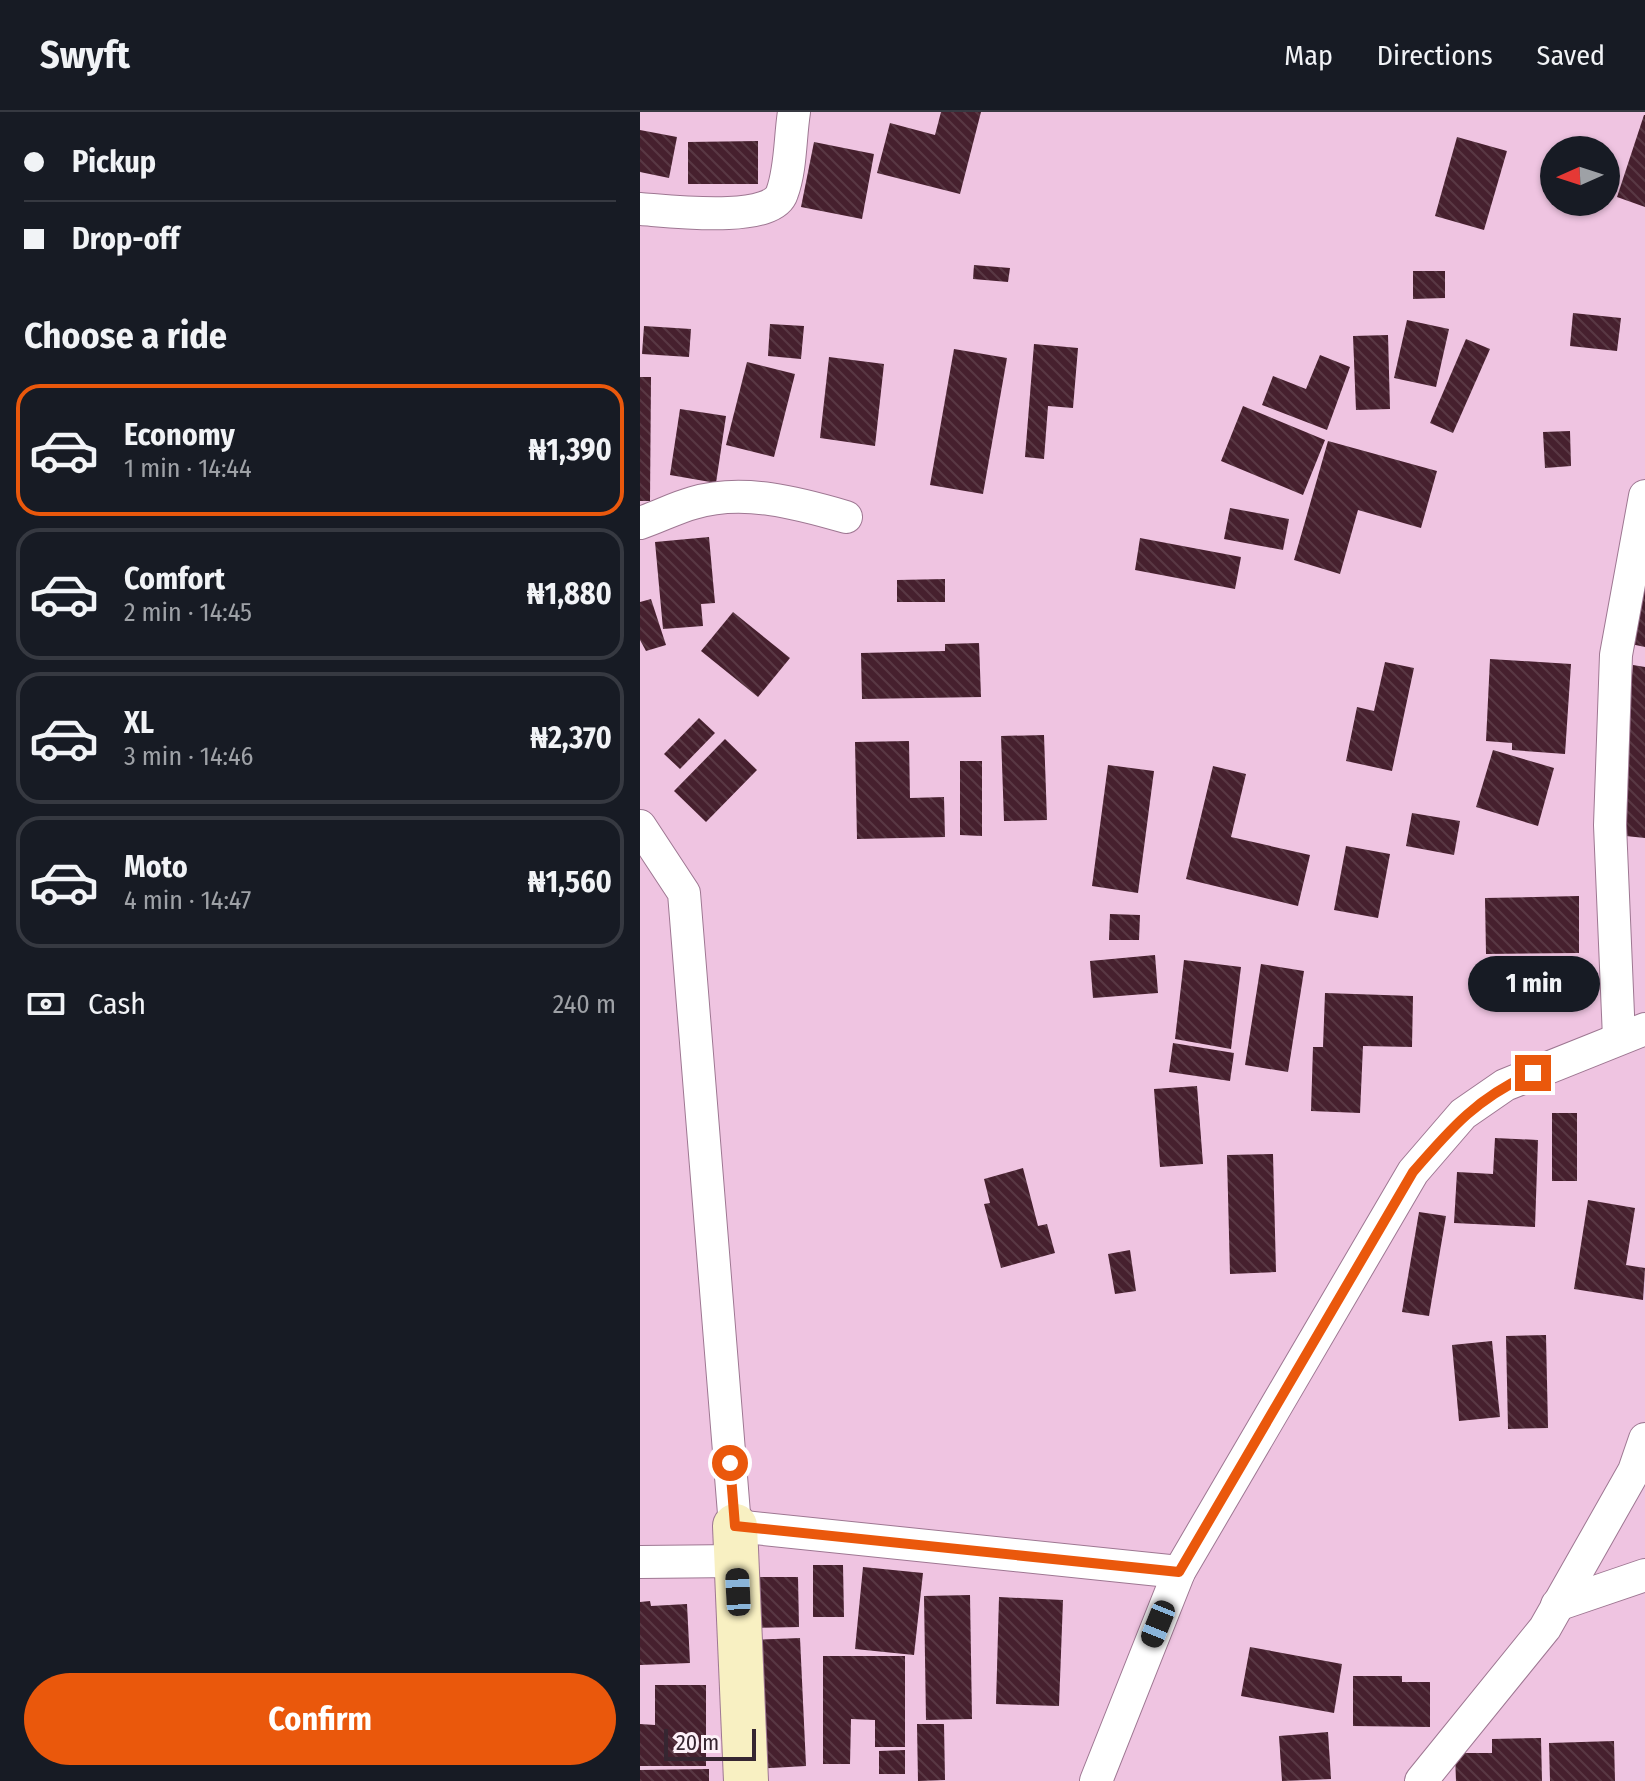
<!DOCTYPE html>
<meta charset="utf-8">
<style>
:root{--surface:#171b24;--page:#20242c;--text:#f1f3f6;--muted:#9ea1a6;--line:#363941;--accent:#ea580c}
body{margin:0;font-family:"Fira Sans Condensed",sans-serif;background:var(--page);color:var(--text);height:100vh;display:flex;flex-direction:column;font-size:30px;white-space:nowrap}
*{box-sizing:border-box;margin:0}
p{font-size:26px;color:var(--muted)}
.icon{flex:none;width:44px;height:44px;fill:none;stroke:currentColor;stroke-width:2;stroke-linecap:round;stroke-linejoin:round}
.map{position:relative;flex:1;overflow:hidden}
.drawer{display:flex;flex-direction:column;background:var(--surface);width:640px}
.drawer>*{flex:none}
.banner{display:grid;align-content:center;height:176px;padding:0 24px;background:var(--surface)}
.needle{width:52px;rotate:267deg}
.fabs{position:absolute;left:900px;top:24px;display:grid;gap:16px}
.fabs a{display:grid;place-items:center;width:80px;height:80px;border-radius:50%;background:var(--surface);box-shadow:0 2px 6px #0004;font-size:40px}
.scale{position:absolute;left:24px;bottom:20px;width:92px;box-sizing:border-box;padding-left:8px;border:4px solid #362631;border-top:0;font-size:22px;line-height:28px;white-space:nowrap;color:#362631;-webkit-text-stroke:6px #fdf0f8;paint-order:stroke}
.end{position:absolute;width:36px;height:36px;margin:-18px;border:10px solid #ea580c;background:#fff;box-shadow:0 0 0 4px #fff}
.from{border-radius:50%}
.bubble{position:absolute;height:56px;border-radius:28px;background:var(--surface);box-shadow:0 2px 6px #0004;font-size:26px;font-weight:700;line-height:56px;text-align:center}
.car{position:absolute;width:24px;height:48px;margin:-24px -12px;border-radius:10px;box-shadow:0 0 6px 2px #0007;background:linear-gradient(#222 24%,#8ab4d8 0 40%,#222 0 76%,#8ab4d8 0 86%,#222 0)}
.banner b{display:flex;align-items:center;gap:28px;height:76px;font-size:30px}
.banner b+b{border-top:2px solid var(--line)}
.banner i{width:20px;height:20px;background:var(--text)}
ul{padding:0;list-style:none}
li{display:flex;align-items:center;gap:24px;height:132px;margin:0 16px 12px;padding:0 8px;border:4px solid var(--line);border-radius:24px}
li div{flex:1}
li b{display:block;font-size:30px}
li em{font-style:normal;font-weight:700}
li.selected{border-color:var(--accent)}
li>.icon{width:72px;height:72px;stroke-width:1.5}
h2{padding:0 24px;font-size:36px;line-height:96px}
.pay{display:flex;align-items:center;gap:20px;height:88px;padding:0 24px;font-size:30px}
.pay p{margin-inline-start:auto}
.primary-button{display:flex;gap:16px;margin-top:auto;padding:16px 24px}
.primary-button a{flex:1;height:92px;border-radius:48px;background:var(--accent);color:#fff;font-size:32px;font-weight:700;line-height:92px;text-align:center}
header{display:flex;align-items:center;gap:48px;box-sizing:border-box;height:112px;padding:0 40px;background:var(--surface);border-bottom:2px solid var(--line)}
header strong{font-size:38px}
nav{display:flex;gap:44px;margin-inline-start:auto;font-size:28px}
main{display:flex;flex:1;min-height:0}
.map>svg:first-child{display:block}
.building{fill:url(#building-back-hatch)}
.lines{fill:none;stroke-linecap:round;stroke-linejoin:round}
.street-casing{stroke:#9e7792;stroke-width:34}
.secondary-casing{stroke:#9e7792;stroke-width:46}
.street{stroke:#fff;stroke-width:32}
.secondary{stroke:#f8f0c2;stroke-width:44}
.route{stroke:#ea580c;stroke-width:10}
</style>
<header>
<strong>Swyft</strong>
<nav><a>Map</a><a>Directions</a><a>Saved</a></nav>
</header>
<main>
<section class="drawer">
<div class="banner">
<b><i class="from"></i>Pickup</b>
<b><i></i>Drop-off</b>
</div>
<h2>Choose a ride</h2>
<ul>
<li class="selected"><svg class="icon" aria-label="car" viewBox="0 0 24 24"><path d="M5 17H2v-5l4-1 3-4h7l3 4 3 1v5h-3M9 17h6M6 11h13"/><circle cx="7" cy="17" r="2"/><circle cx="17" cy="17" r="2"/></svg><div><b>Economy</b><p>1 min · 14:44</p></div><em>₦1,390</em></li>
<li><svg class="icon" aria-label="car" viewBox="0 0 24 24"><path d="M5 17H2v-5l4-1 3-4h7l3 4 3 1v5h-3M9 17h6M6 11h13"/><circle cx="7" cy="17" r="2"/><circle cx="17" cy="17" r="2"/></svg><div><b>Comfort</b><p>2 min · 14:45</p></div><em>₦1,880</em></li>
<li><svg class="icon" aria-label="car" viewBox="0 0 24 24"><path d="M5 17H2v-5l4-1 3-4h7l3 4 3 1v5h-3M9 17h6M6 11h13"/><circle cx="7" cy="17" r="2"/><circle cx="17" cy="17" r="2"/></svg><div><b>XL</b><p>3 min · 14:46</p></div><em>₦2,370</em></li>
<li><svg class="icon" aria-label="car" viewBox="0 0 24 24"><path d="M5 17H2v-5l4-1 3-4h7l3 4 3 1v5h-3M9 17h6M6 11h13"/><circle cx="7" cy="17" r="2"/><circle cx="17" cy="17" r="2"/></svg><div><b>Moto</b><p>4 min · 14:47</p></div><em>₦1,560</em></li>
</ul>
<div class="pay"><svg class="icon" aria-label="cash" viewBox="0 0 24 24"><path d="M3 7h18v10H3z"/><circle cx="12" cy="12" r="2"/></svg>Cash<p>240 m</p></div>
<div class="primary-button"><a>Confirm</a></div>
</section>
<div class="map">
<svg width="1005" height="1669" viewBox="0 0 1005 1669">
<defs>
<pattern id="building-back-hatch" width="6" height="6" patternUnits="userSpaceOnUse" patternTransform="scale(2)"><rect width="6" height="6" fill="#46202e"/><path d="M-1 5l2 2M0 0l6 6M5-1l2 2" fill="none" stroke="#593844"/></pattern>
</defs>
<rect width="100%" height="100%" fill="#efc4e1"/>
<g class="building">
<polygon points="301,0 341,0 320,82 237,61 250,11 295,23"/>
<polygon points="1004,3 1005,3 1005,95 977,85"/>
<polygon points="0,18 37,25 29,66 0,60"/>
<polygon points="817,25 867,39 844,118 795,104"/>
<polygon points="118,29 118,72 48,72 48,30"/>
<polygon points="174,30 234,42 222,107 161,95"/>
<polygon points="334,153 370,156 368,170 333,167"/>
<polygon points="773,159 805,159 805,186 773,187"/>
<polygon points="933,201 981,206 977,239 930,234"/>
<polygon points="767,208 809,217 796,275 754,266"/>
<polygon points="130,212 164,214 161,247 128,244"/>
<polygon points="4,214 51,217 49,245 2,242"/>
<polygon points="748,223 750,297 716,298 713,224"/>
<polygon points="826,227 850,237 813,321 790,311"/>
<polygon points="394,232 438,236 433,296 408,294 404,347 385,345"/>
<polygon points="314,237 367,246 343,382 290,373"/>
<polygon points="680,243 710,255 687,318 622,293 633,264 666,277"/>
<polygon points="189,245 244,252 235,334 180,326"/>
<polygon points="107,250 155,262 134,345 86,333"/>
<polygon points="0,265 11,265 10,389 0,389"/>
<polygon points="603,294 685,328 663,383 581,349"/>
<polygon points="40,297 86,304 76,371 30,363"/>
<polygon points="930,319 931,354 905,356 903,320"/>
<polygon points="688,329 797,359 781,416 718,398 700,462 654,448"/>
<polygon points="590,396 649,407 643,438 584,427"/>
<polygon points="69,425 75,491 61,492 63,514 23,517 15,430"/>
<polygon points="500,426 601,445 595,477 495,458"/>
<polygon points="1005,465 1005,535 986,531"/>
<polygon points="305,467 305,490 257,490 257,468"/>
<polygon points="11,487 26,533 6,539 0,528 0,490"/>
<polygon points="93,500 150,546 118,585 61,539"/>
<polygon points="339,531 341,585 222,587 221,541 305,539 305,532"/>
<polygon points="850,547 931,552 925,642 872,638 872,631 846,629"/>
<polygon points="745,550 774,556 752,659 706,649 717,595 734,599"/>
<polygon points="993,553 1005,555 1005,726 976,723"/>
<polygon points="59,606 75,621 40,657 24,642"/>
<polygon points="404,623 407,708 364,709 361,624"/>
<polygon points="85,627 117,658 66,710 34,679"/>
<polygon points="269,629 270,686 304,685 305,725 217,727 215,630"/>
<polygon points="853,638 914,656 898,714 836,695"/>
<polygon points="320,649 342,649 342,724 320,723"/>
<polygon points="468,653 514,659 498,781 452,774"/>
<polygon points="573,654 606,662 591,725 670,743 658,794 546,767"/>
<polygon points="772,701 820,709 814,743 766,734"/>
<polygon points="706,734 750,742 738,806 694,798"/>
<polygon points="939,784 939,841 846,842 845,786"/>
<polygon points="470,802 500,803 499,828 469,828"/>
<polygon points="515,843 518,881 453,886 450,849"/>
<polygon points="544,848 601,855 591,937 535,927"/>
<polygon points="621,852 664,859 648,960 605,953"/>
<polygon points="685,881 773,884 772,935 723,934 720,1001 671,999 673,935 683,935"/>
<polygon points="533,931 594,941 590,969 529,960"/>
<polygon points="557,974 563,1052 520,1055 514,977"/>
<rect x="912" y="1001" width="25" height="68"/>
<polygon points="855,1026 898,1028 895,1115 814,1111 817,1060 853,1062"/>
<polygon points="633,1042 636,1160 590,1162 587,1043"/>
<polygon points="383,1056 398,1114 407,1112 415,1141 361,1156 344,1092 350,1091 344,1067"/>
<polygon points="948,1088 995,1096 986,1153 1005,1156 1003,1188 934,1177"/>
<polygon points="779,1100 806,1104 789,1204 762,1200"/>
<polygon points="490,1138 496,1179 475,1182 468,1142"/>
<polygon points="906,1223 908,1316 868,1317 866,1224"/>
<polygon points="852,1229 860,1305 819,1309 812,1233"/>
<polygon points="173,1453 203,1453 204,1505 173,1505"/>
<polygon points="223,1455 283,1461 274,1543 215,1537"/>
<polygon points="106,1465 158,1465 159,1515 106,1516"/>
<polygon points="330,1483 332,1607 286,1608 284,1484"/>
<polygon points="359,1485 423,1488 419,1594 356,1592"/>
<polygon points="10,1489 11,1494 47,1492 50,1551 0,1553 0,1490"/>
<polygon points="160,1526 166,1654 112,1657 106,1528"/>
<polygon points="610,1535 702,1552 694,1601 601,1584"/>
<polygon points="183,1544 265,1544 265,1635 235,1635 235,1608 211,1607 210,1652 183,1652"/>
<polygon points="713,1564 762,1564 762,1570 790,1570 790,1615 713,1614"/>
<polygon points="15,1573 66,1573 66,1654 0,1654 0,1612 15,1613"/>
<polygon points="277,1612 304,1612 305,1668 278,1669"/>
<polygon points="688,1620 691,1667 642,1669 639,1624"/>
<polygon points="901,1626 902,1669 816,1669 815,1641 852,1641 852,1627"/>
<polygon points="974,1629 975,1669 910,1669 909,1631"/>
<polygon points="265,1638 265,1662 239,1662 239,1639"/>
<polygon points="69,1657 69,1669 0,1669 0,1658"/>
</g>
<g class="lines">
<defs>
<g id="street">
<path d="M 0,97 C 29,99 132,112 142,81 C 151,57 150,25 154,0"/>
<path d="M 0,411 C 18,405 35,396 53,391 C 103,376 158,391 206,405"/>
<polyline points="0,714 44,781 95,1414 539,1460"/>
<polyline points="979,926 970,713 976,543 1005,384"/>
<polyline points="0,1450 97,1449"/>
<polyline points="917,1493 1005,1463"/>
<polyline points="456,1669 539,1460 773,1060 823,1002 865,973 1005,917"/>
<polyline points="781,1669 905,1516 994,1359 1005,1327"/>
</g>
<polyline id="secondary" points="95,1414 106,1669"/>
</defs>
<use href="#street" class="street-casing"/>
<use href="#secondary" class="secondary-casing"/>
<use href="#street" class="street"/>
<use href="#secondary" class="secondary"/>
</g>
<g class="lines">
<path class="route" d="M 90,1351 L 95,1414 L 539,1460 L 773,1060 C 811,1016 839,984 893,961"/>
</g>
</svg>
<div class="fabs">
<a><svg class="needle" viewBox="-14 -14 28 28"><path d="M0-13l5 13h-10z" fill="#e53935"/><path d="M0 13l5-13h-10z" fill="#9ea1a6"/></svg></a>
</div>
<div class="scale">20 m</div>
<i class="end from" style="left:90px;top:1351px"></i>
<i class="end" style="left:893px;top:961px"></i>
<div class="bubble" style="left:828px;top:844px;width:132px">1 min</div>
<i class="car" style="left:98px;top:1480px;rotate:357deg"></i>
<i class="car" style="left:518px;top:1512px;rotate:202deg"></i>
</div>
</main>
